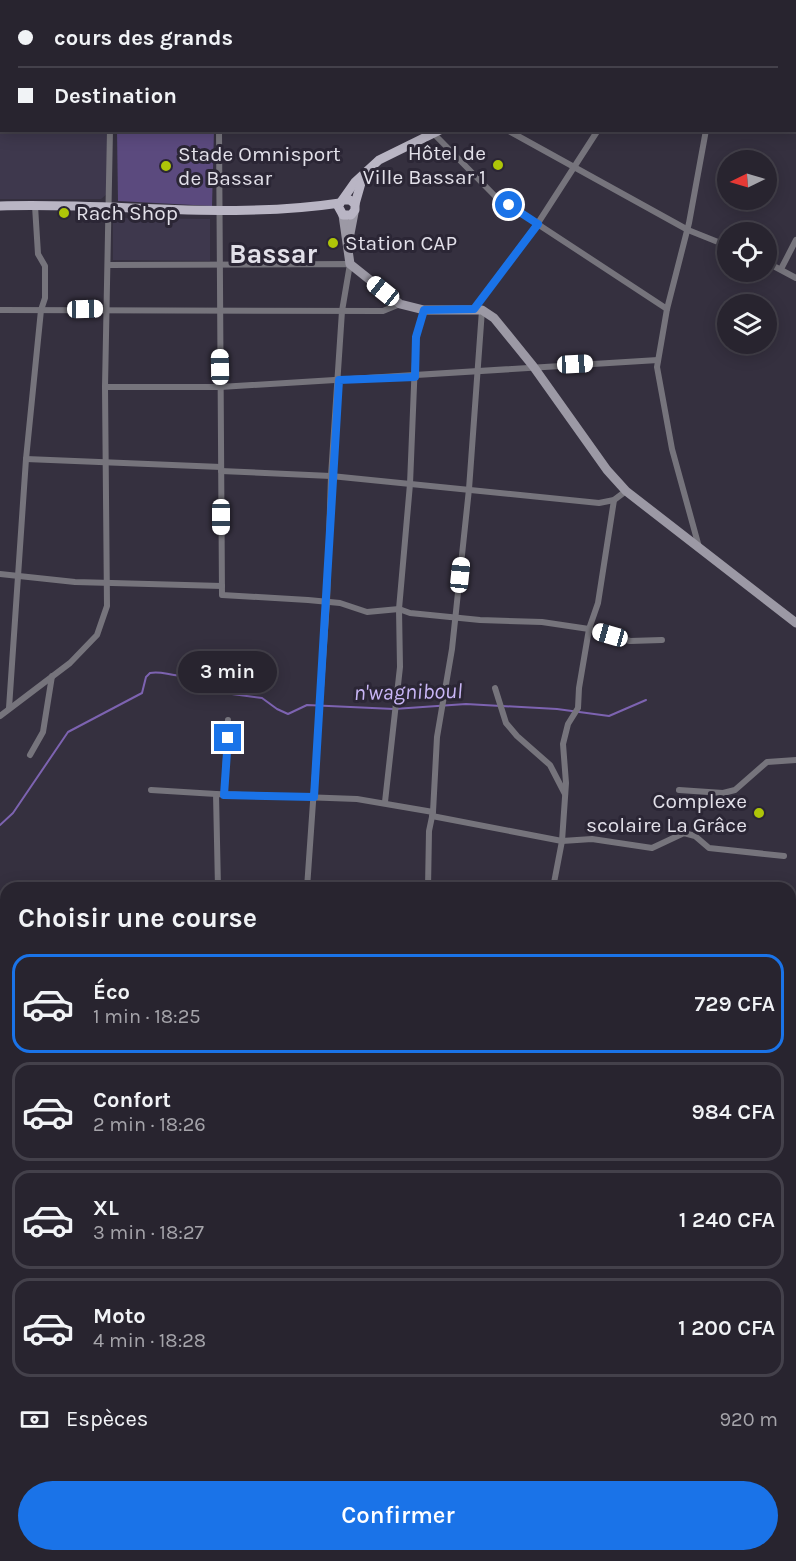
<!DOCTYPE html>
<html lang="fr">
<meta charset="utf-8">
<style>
:root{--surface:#28242f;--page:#34303b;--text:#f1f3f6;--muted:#a5a4aa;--line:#44414b;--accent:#1a73e8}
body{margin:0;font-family:Karla,sans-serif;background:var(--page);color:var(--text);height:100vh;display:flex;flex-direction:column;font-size:22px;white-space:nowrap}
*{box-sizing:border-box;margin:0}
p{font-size:20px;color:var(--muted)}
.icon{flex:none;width:33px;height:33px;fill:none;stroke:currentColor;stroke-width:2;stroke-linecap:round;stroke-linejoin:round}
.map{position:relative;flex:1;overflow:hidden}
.details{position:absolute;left:0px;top:882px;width:796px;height:680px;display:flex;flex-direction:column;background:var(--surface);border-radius:18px 18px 0 0;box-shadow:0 3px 15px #0003,0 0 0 2px var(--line)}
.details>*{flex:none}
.top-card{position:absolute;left:0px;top:0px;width:796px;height:132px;box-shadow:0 3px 15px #0003,0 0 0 2px var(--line);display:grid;align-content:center;height:132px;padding:0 18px;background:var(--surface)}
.needle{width:39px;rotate:265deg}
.controls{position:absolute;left:717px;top:150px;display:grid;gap:12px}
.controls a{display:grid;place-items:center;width:60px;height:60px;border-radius:50%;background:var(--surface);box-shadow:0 3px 15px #0003,0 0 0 2px var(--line);font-size:30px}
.end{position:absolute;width:27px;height:27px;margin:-14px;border:8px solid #1a73e8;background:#fff;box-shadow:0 0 0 3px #fff}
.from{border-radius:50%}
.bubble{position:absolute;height:42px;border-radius:21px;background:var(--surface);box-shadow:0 3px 15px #0003,0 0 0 2px var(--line);font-size:20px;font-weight:600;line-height:42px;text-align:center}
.car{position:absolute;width:18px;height:36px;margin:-18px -9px;border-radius:8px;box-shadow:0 0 4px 2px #0007;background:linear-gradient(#fff 24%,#345 0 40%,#fff 0 76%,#345 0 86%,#fff 0)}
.top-card b{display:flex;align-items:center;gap:21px;height:57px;font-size:22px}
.top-card b+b{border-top:2px solid var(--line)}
.top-card i{width:15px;height:15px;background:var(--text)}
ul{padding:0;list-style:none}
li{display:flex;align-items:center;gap:18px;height:99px;margin:0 12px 9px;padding:0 6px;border:3px solid var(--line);border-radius:18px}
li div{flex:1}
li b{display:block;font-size:22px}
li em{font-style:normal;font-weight:600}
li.selected{border-color:var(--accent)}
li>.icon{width:54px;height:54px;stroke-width:1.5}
h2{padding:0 18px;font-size:27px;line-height:72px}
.pay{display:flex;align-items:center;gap:15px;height:66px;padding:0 18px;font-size:22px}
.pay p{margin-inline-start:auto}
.button{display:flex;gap:12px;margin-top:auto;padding:12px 18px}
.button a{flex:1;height:69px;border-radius:36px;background:var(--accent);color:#fff;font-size:24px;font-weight:600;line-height:69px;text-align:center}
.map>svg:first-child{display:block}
.built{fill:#3e384d}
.green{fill:#5b4a7e}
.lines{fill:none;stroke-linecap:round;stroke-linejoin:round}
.stream{stroke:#7d63b1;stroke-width:2}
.street{stroke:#76747c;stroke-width:6}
.secondary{stroke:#9c99a5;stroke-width:9}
.primary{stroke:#b9b5c4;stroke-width:9}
.route{stroke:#1a73e8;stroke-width:8}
.poi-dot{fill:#aec508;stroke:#2b2635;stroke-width:2}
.labels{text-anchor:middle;stroke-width:6;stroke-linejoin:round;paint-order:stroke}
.poi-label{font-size:21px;fill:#e2e0e9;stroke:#2b2635;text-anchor:start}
.water-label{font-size:22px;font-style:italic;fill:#c9b6f6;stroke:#2b2635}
.district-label{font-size:27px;font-weight:bold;fill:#e2e0e9;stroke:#2b2635}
</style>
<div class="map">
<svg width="796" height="1561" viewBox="0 0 796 1561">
<rect width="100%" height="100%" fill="#35303f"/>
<g class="built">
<polygon points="0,26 2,130 107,131 107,194 101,199 0,199"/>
<polygon points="113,218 210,219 210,261 113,260"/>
</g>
<polygon class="green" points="117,131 214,131 212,206 118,201"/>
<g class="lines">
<path class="stream" d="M 0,825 L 13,813 L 68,732 L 142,693 L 146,677 L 150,673 C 159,671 166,674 174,675 C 200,679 211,662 232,694 L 262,698 L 277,709 L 288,714 L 307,705 L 394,709 L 466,704 L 557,709 L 609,716 L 646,700"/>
<g class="street">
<polyline points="114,0 114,2"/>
<polyline points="220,0 221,2"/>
<polyline points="3,2 3,0"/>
<polyline points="726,2 728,0"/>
<polyline points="0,17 2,17"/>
<polyline points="795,122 796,123"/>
<polyline points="219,130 222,595 308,600 340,603 367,612 399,609 410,613 480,620 542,622 589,629 630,641 662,640"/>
<polyline points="507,130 688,230 728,246"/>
<polyline points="435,135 495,196 667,309"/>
<polyline points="766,262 796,278"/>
<polyline points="108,265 350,264 342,311 331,476 327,602 307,888"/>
<polyline points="781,269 796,240"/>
<polyline points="474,309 538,223 598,130"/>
<polyline points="0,310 383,311 400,304"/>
<polyline points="105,387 220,387 658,360"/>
<polyline points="26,459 221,467"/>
<polyline points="221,471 331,476 599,503 614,500 626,491"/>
<polyline points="699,547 672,449 657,367 667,309 689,223 706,130"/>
<polyline points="0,574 75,582 222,586"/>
<polyline points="495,688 506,723 517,736 550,765 565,794"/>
<polyline points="9,708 26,459 41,310 45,298 45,266 38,254 35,206"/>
<polyline points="0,716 70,663 97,635 107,606 105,387 110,130"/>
<polyline points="30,755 43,732 52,676"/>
<polyline points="151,790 216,794"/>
<polyline points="679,790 723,793 735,790 767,762 796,760"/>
<polyline points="224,795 228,720"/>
<polyline points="385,802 400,667 399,609 410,484 416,337 424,310"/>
<polyline points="432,816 562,841 592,839 652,848 684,833 695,836 709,848 784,856"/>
<polyline points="218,888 216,794 357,799 433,812 437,737 452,649 469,489 482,310"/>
<polyline points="428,888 429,831 433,812"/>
<polyline points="553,888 562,841 566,783 563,744 568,724 578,708 579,688 589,629 598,603 614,500"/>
<polyline points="790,961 796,963"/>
<polyline points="0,964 6,965"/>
<polyline points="0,1104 6,1102"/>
<polyline points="790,1139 796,1139"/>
<polyline points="504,1556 504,1561"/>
<polyline points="580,1556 595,1559"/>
<polyline points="772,1561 789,1556"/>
</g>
<g class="secondary">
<polyline points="343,215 350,264 400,304 424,310 482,310 494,318 533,366 607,470 626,491 796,623"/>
<polyline points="349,239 354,213"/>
</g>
<g class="primary">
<polyline points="504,2 504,0"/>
<polyline points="343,200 350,200 355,204 355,210 351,215 343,215 338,206 355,182 379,160 440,130"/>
<polyline points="355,204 363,176"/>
<path d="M 0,206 C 113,202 227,220 340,203"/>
</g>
</g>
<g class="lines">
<polyline class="route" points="228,738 224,795 314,797 339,380 415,377 416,337 424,310 474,309 538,224 509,205"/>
</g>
<g class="poi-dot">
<circle cx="498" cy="165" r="6"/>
<circle cx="166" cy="166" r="6"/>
<circle cx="64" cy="213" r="6"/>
<circle cx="333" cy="243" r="6"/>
<circle cx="759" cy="813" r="6"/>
</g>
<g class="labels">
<g class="poi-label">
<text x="486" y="160" text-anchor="end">Hôtel de<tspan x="486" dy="24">Ville Bassar 1</tspan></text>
<text x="178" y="161">Stade Omnisport<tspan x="178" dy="24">de Bassar</tspan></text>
<text x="76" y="220">Rach Shop</text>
<text x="345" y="250">Station CAP</text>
<text x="747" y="808" text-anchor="end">Complexe<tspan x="747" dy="24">scolaire La Grâce</tspan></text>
</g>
<g class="water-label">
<text transform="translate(408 691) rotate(-1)" y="8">n'wagniboul</text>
</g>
<g class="district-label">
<text x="273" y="263">Bassar</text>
</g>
</g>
</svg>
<div class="controls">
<a><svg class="needle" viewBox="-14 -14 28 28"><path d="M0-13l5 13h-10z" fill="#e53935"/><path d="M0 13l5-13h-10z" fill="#a5a4aa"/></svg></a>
<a><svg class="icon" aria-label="locate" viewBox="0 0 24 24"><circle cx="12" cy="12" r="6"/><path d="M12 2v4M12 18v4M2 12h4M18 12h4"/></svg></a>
<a><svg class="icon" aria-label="layers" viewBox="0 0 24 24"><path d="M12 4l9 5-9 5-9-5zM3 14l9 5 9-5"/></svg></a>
</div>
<i class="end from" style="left:509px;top:205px"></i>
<i class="end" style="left:228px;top:738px"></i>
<div class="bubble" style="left:178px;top:651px;width:99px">3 min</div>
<i class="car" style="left:383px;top:291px;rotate:309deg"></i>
<i class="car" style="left:85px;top:309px;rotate:89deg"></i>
<i class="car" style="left:575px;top:364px;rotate:87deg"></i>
<i class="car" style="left:220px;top:367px;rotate:359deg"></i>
<i class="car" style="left:221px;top:517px;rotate:180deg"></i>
<i class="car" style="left:460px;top:575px;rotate:6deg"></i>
<i class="car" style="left:610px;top:635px;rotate:286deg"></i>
<div class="top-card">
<b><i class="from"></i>cours des grands</b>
<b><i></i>Destination</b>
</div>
<section class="details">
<h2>Choisir une course</h2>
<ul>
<li class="selected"><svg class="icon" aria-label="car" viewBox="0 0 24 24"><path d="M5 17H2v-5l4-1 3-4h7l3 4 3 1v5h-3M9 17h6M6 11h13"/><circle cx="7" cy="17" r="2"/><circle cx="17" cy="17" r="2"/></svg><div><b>Éco</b><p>1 min · 18:25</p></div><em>729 CFA</em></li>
<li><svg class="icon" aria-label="car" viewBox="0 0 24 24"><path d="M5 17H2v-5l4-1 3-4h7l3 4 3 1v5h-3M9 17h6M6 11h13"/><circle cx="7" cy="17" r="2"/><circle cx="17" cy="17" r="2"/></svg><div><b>Confort</b><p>2 min · 18:26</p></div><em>984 CFA</em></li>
<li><svg class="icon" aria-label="car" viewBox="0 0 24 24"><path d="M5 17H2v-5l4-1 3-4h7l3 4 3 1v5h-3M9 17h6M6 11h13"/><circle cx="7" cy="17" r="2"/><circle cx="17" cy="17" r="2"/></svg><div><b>XL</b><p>3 min · 18:27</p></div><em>1 240 CFA</em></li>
<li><svg class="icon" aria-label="car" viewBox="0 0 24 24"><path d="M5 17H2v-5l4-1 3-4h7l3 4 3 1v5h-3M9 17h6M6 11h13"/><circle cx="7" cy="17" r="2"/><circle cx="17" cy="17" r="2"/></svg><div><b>Moto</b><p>4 min · 18:28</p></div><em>1 200 CFA</em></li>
</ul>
<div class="pay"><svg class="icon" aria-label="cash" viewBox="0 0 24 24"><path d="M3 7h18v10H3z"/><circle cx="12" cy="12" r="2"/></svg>Espèces<p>920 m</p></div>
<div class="button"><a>Confirmer</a></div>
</section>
</div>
